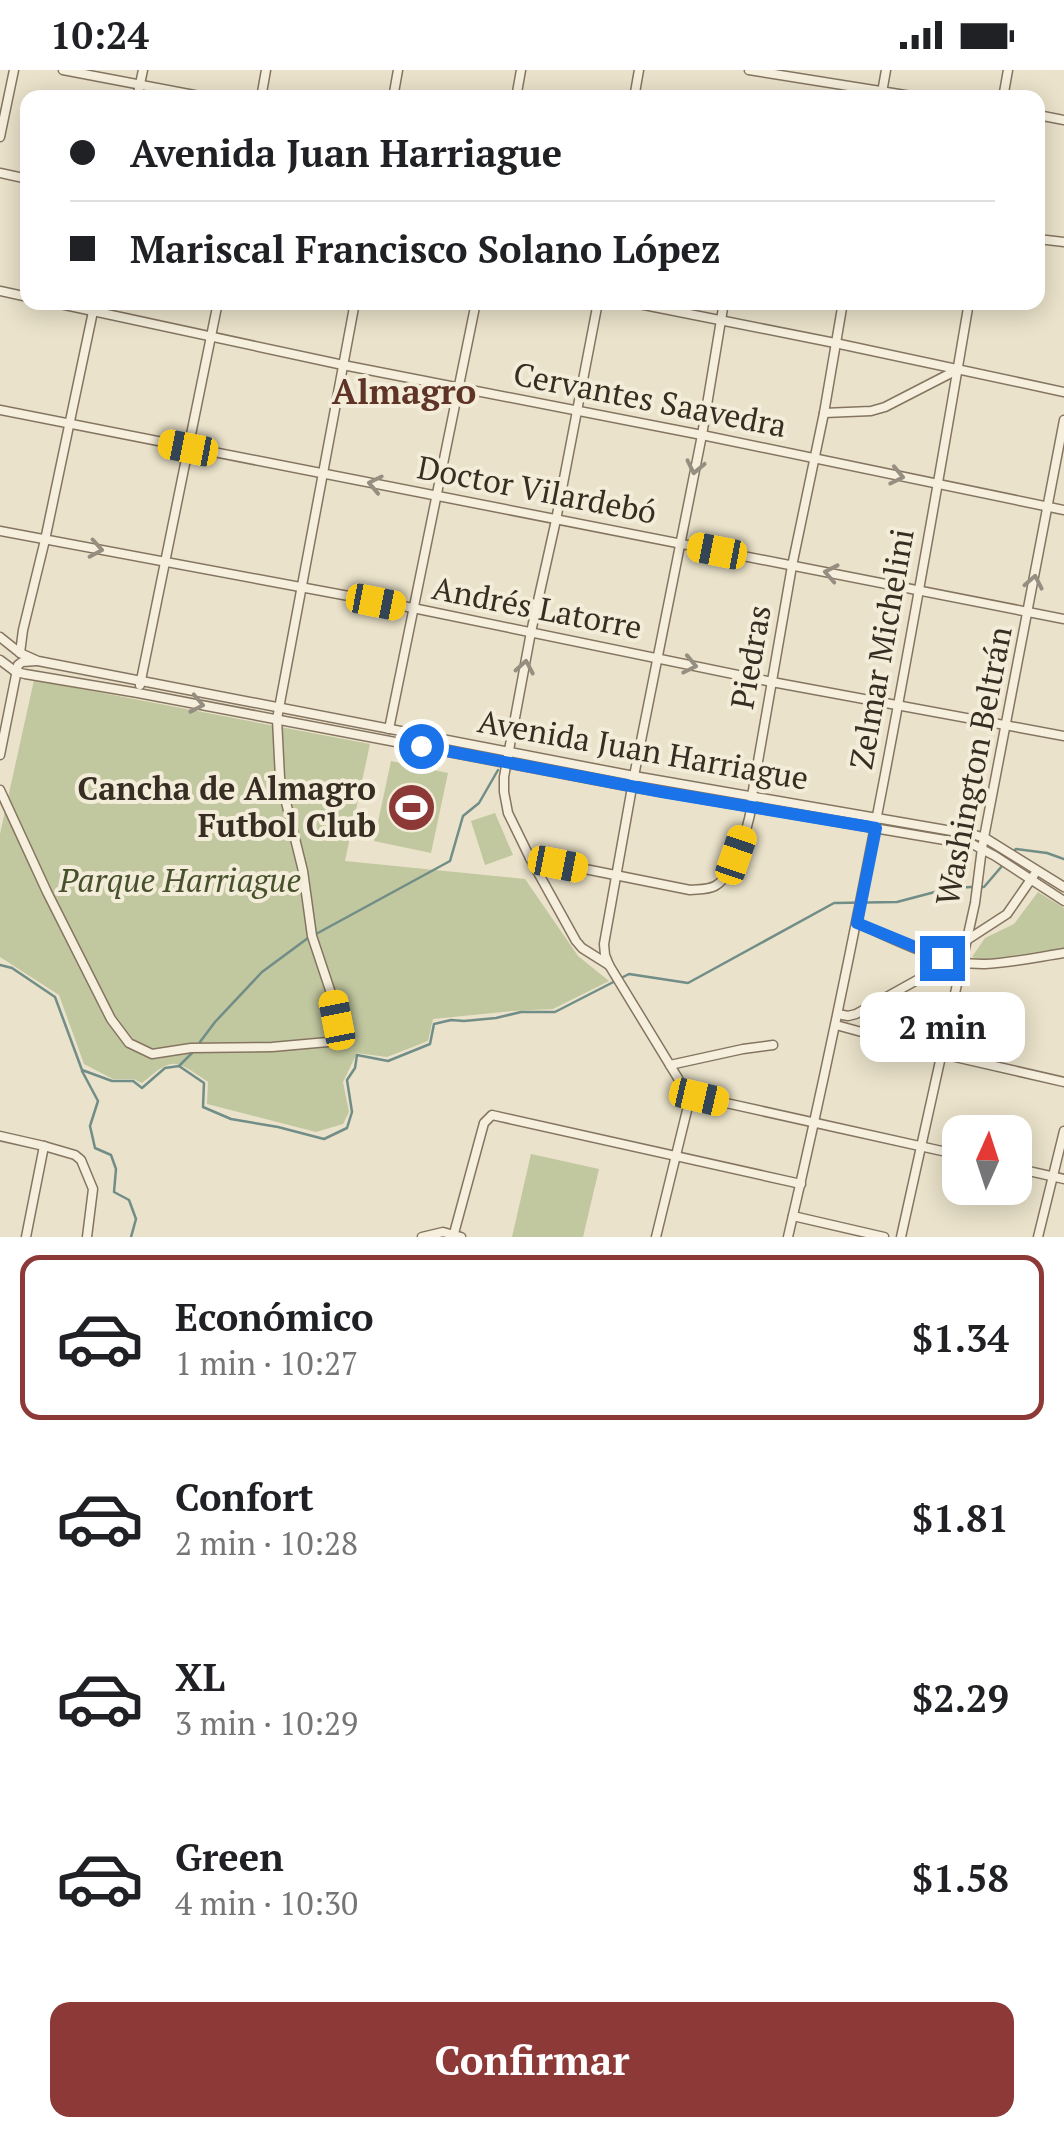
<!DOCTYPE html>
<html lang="es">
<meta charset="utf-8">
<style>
:root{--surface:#fff;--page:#f2f2f2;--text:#202124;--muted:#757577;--line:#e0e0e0;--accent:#8d3937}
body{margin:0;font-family:"PT Serif",serif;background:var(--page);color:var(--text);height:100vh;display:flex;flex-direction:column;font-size:38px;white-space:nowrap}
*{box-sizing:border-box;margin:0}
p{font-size:32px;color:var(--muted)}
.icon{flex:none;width:55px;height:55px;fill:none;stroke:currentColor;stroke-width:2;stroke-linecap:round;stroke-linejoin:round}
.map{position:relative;height:1167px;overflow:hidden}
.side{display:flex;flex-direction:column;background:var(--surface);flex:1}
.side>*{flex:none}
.banner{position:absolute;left:20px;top:20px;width:1025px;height:220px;border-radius:20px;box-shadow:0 5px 25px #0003;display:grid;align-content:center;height:220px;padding:0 50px;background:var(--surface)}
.needle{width:65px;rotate:3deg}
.controls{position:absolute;left:942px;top:1045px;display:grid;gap:20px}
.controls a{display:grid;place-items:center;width:90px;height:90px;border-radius:20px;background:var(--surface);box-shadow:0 5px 25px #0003;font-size:50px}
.end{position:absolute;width:45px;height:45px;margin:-22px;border:12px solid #1a73e8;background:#fff;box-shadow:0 0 0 5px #fff}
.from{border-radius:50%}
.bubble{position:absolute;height:70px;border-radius:20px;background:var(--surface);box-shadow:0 5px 25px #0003;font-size:32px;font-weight:700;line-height:70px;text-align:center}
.car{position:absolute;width:30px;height:60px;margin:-30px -15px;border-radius:12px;box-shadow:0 0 8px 2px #0007;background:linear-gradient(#f5c518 24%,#345 0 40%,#f5c518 0 76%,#345 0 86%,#f5c518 0)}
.banner b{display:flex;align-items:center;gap:35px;height:95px;font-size:38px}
.banner b+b{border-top:2px solid var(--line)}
.banner i{width:25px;height:25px;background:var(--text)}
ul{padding:18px 0 0;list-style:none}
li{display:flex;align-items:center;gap:30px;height:165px;margin:0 20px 15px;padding:0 30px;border:5px solid transparent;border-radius:20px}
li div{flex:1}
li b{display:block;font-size:38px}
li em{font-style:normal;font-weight:700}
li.active{border-color:var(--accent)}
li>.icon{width:90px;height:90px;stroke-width:1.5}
.action{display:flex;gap:20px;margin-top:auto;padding:20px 50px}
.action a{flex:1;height:115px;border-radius:20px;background:var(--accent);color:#fff;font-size:40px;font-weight:700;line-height:115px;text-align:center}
.status{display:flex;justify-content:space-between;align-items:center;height:70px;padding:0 50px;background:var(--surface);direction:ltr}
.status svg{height:28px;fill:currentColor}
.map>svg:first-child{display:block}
.green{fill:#c1c79f}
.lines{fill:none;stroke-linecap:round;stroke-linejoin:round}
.stream{stroke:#718d87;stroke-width:2.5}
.minor-casing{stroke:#857560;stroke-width:11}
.minor{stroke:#f6efdd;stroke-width:8}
.oneway{stroke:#968e80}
.route{stroke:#1a73e8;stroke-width:12}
.labels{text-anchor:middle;stroke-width:8;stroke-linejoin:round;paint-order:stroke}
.street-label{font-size:32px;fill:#372d22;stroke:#f2ecd9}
.poi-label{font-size:32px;font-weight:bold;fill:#372d22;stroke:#f2ecd9;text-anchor:end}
.park-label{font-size:32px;font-style:italic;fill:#47512b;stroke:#f2ecd9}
.neighbourhood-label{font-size:35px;font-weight:bold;fill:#5f3426;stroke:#f2ecd9}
</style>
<div class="status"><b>10:24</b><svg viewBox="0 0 49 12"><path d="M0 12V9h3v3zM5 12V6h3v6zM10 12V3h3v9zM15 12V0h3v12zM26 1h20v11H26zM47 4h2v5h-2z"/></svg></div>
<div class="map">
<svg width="1064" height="1167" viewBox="0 0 1064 1167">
<rect width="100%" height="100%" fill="#eae2ca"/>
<g class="green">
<path d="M 34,610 L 370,674 L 345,791 L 525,809 L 578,886 L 609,911 L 553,939 L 512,941 L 433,949 L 428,971 L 387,987 L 357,983 L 343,1012 L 349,1042 L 343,1054 L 316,1062 L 207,1034 L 208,1012 C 174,989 174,986 142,1013 L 133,1009 L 113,1009 L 84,994 L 59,925 L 0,887 L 0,764 Z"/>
<polygon points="391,691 448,703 431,783 374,771"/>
<polygon points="495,743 513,785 485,795 471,751"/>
<polygon points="1038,822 1064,838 1064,878 983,890 972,887 985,868 1014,854"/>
<polygon points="531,1084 599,1099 583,1167 512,1167"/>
</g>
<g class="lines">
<g class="stream">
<polyline points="1013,782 1016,779 1047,783 1064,789"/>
<polyline points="980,817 984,817 1002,796"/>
<polyline points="316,864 450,791 463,746 479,733 498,700"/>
<polyline points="0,895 12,898 55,927 82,1000 112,1011 133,1011 142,1018 165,998 179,996 204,1013 203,1037 231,1049 278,1057 324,1069 347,1058 352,1042 347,1010 355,998 357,985 388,991 430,974 434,954 451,950 464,951 496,948 521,942 555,942 629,904 688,913 834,833 897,832 950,818 972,817"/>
<polyline points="200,972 215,952 262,902 308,868"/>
<polyline points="179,996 192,983"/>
<polyline points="82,1001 98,1031 90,1056 95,1078 111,1085 116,1099 114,1122 129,1130 136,1149 131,1167"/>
</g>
<defs>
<g id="minor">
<polyline points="63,0 210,28"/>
<polyline points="749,0 924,28"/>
<polyline points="137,28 143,0"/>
<polyline points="261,28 266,0"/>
<polyline points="393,28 398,0"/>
<polyline points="516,28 521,0"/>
<polyline points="634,28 639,0"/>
<polyline points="881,28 886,0"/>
<polyline points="1003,28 1008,0"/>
<polyline points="1038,45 1064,50"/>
<polyline points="0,67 14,0"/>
<polyline points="0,103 28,109"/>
<polyline points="1038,169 1064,172"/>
<polyline points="0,221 28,227"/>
<polyline points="51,232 343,295 702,365 1064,440"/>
<polyline points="598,232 556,450 531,562 504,707 504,722 508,743 530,788 576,871 582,878 609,895"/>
<polyline points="629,232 835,273 1064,322"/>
<polyline points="0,340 1064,549"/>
<polyline points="824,343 871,341 885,337 955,301"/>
<polyline points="0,461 413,538 772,612 1064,666"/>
<polyline points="0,567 20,583 38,591 634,706 975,765 985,768 1064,817"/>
<polyline points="20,583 23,560 45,470 95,232"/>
<polyline points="0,590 16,602 25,604 138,623 632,717 974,775 995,786 1064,831"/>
<polyline points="140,615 218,232"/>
<polyline points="389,659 476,232"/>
<polyline points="0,685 18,595 22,592 36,591"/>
<polyline points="0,720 47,822 111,949 129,973 152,984 191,978 272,977 328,972 336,961 337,950 331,923 312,866 303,801 280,708 277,649 355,232"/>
<path d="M 530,788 L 690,820 C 699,819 707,820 715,816 C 734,806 753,747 752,726 L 792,496 L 824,343 L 843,232"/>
<path d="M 857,853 C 897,870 941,895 985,894 C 1011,893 1038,887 1064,883"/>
<polyline points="967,870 1007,844 1034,805"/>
<polyline points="838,944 848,946 856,944 953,890"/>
<polyline points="836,955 942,984 1064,1012"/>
<polyline points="670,995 743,979 773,975"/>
<polyline points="690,1028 699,1027 960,1085"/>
<polyline points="0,1066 44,1076 75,1085 81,1090 93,1119 87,1167"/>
<polyline points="1015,1098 1064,1109"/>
<polyline points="793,1146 884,1167"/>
<polyline points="26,1167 44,1076"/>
<polyline points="422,1167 443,1162 461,1167"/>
<polyline points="453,1167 484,1053 492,1045 801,1114"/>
<polyline points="656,1167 690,1028 609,895 605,885 604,874 634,706 702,365 724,232"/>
<path d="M 788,1167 C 860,858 916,545 969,232"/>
<polyline points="901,1167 975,833 982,778 1064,350"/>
<polyline points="1038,1167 1064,1061"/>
</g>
</defs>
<use href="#minor" class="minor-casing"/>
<use href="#minor" class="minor"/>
</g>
<defs><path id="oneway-chevron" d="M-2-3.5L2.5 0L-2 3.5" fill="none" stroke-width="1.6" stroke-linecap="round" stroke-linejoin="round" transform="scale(2.5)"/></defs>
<g class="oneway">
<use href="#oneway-chevron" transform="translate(695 397) rotate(102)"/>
<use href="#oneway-chevron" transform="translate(897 406) rotate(12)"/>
<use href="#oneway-chevron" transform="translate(375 414) rotate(-168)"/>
<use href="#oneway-chevron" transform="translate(96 479) rotate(10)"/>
<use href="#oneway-chevron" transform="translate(831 503) rotate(-169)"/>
<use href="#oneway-chevron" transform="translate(1034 512) rotate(-79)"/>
<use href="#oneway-chevron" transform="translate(690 595) rotate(12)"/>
<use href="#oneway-chevron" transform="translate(525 597) rotate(-80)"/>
<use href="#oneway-chevron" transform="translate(197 634) rotate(11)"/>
</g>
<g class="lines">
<polyline class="route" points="421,676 662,722 876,758 857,853 942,888"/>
</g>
<defs>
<symbol id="stadium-disc" viewBox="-11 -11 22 22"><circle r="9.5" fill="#8d3937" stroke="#f2ecd9"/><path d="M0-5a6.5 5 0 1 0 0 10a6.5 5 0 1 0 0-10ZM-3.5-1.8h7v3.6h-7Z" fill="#fff"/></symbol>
</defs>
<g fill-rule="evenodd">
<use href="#stadium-disc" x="384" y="710" width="55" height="55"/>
</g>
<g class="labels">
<g class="street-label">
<text transform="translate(650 330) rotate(11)" y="11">Cervantes Saavedra</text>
<text transform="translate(537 420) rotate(11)" y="11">Doctor Vilardebó</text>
<text transform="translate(537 538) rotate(11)" y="11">Andrés Latorre</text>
<text transform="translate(882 579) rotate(-80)" y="11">Zelmar Michelini</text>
<text transform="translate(751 587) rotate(-80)" y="11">Piedras</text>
<text transform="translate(643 680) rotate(10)" y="11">Avenida Juan Harriague</text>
<text transform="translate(974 696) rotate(-79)" y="11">Washington Beltrán</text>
</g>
<g class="poi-label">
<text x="376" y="730">Cancha de Almagro<tspan x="376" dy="37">Futbol Club</tspan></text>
</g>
<g class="park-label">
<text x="180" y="822">Parque Harriague</text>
</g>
<g class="neighbourhood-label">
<text x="404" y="334">Almagro</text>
</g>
</g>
</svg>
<div class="controls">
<a><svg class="needle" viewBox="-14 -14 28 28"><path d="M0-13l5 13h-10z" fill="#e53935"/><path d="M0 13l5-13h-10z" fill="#757577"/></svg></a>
</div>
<i class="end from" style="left:421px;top:676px"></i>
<i class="end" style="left:942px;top:888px"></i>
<div class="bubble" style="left:860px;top:922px;width:165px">2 min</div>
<i class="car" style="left:188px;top:378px;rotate:281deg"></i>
<i class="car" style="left:717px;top:481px;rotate:281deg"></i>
<i class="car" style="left:376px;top:532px;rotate:101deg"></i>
<i class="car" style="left:736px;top:785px;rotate:19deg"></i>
<i class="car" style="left:558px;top:794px;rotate:101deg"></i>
<i class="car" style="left:337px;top:950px;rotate:349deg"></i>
<i class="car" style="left:699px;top:1027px;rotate:103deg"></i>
<div class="banner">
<b><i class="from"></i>Avenida Juan Harriague</b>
<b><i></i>Mariscal Francisco Solano López</b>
</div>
</div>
<section class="side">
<ul>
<li class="active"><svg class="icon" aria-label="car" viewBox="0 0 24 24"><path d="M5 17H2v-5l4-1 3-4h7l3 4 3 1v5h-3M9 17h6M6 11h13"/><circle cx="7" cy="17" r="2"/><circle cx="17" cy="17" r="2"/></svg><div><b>Económico</b><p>1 min · 10:27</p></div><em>$1.34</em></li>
<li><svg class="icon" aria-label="car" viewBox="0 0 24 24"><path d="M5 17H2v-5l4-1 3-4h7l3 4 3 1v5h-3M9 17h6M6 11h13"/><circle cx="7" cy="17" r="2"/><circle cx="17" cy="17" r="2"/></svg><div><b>Confort</b><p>2 min · 10:28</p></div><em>$1.81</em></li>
<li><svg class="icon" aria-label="car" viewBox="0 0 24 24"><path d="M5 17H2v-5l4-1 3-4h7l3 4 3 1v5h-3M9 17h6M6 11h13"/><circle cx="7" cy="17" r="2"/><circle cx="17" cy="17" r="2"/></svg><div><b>XL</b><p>3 min · 10:29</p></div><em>$2.29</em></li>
<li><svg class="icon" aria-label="car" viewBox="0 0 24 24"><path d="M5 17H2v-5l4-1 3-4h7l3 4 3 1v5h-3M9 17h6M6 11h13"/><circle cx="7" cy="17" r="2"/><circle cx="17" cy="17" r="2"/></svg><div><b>Green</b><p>4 min · 10:30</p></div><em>$1.58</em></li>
</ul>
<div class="action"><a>Confirmar</a></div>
</section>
